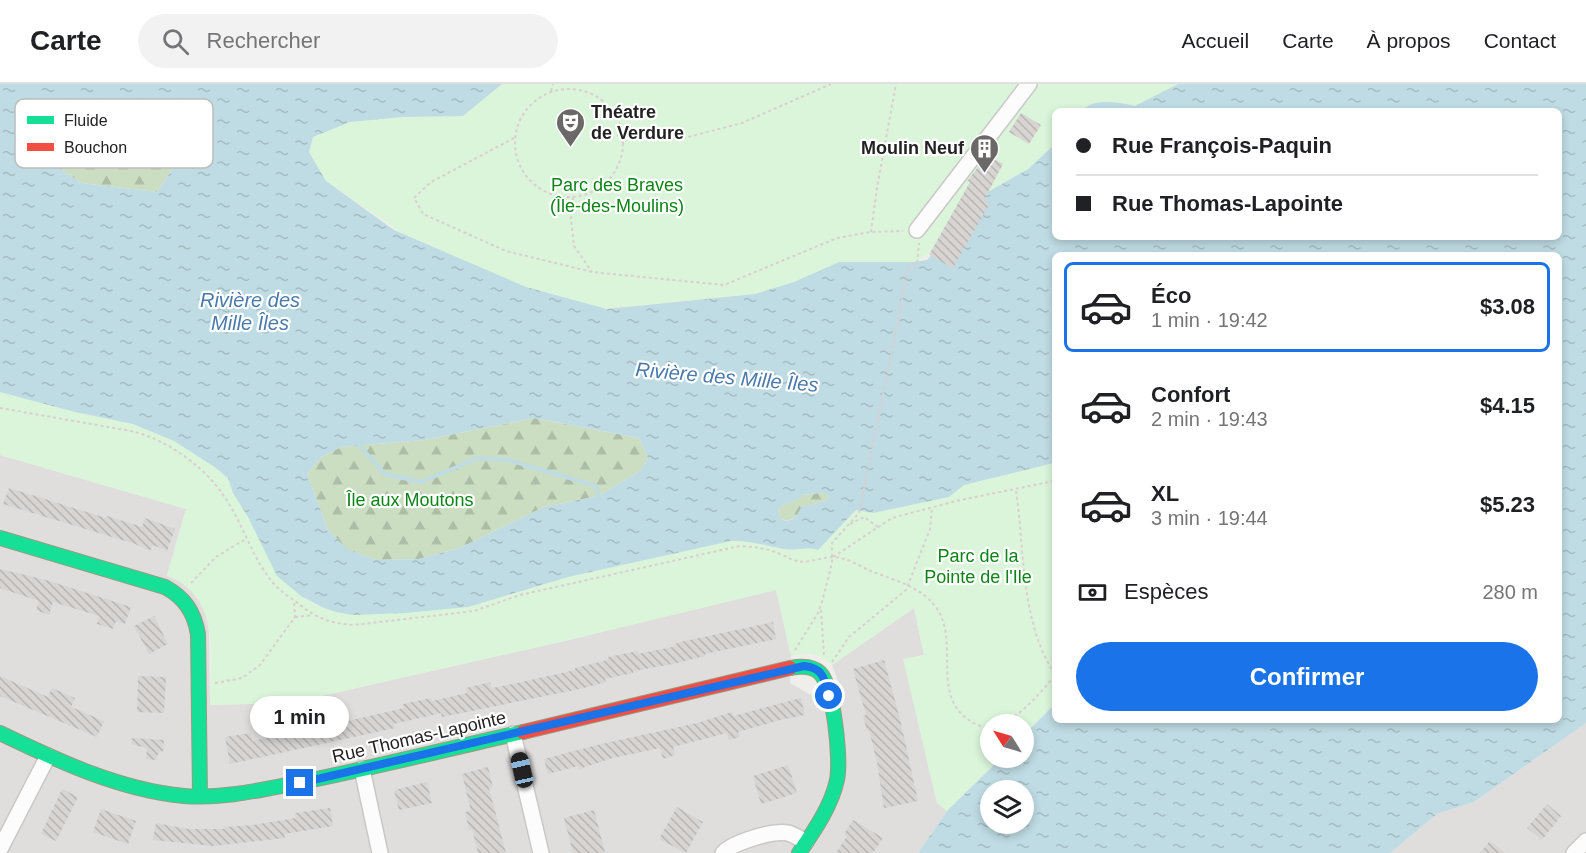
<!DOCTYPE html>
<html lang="fr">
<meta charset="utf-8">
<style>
:root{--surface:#fff;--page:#f2f2f2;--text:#202124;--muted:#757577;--line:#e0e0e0;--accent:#1a73e8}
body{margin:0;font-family:Arial,sans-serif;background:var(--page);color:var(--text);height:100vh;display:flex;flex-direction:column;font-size:22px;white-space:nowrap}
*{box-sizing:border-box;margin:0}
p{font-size:20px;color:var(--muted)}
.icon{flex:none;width:33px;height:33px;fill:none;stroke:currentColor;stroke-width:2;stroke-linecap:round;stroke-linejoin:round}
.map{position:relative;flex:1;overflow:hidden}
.sheet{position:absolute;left:1052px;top:168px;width:510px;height:471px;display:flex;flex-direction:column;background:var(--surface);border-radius:9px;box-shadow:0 3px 9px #0003}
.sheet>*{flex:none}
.guide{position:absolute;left:1052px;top:24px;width:510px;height:132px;border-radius:9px;box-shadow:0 3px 9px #0003;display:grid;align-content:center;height:132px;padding:0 24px;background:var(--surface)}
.needle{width:39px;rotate:307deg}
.buttons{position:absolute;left:980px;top:630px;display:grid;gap:12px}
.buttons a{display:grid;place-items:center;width:54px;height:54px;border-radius:50%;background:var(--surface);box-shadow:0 3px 9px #0003;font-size:30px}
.end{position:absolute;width:27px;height:27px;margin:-14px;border:8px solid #1a73e8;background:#fff;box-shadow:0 0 0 3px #fff}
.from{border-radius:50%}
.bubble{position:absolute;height:42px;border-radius:21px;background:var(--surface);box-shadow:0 3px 9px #0003;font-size:20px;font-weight:700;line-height:42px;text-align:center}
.car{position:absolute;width:18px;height:36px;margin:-18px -9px;border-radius:8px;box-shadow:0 0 4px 2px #0007;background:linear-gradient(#222 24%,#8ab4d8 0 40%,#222 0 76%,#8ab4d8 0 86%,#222 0)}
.guide b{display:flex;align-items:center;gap:21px;height:57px;font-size:22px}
.guide b+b{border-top:2px solid var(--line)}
.guide i{width:15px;height:15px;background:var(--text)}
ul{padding:10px 0 0;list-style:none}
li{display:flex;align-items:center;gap:18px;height:90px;margin:0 12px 9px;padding:0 12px;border:3px solid transparent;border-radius:9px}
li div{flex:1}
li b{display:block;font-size:22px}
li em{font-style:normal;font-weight:700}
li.on{border-color:var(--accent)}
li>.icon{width:54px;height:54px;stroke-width:1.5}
.pay{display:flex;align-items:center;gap:15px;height:66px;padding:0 24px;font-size:22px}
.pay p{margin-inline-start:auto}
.cta{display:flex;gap:12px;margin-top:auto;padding:12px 24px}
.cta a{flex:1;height:69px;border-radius:36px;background:var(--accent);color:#fff;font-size:24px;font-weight:700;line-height:69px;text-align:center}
header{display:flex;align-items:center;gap:36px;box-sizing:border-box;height:84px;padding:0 30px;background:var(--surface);border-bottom:2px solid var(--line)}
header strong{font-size:28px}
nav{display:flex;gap:33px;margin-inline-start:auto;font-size:21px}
.search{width:420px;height:54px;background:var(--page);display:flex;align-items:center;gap:15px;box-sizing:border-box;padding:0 21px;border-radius:33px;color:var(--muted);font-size:22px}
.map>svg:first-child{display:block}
.residential{fill:#dfdedc}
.forest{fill:url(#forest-firs)}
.park{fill:#daf5da}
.water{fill:url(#water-ripples);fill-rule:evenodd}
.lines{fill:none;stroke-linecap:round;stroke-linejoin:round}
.stream{stroke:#bfdbe3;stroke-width:4}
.building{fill:url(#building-back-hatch)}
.street-casing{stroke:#c9c8c7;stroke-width:18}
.fast-casing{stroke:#999a82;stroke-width:16}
.jam-casing{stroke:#999a82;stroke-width:16}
.path{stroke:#dccecd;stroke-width:2;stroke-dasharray:3 3;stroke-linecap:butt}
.street{stroke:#fdfcfc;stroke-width:15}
.fast{stroke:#16e098;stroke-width:14}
.jam{stroke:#f24e42;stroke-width:14}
.route{stroke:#1a73e8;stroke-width:8}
.labels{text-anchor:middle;stroke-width:4.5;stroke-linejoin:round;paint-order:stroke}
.poi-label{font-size:18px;font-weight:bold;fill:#222;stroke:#fff;text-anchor:start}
.park-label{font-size:18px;fill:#0c8416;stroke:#fff}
.street-label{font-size:18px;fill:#222;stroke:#fff}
.water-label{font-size:20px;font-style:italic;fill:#4a7aab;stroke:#fff}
.key{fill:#fff;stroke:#bdbdbd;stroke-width:1.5}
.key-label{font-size:16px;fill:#222}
</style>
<header>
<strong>Carte</strong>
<div class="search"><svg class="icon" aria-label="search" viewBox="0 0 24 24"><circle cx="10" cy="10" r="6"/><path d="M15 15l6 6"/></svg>Rechercher</div>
<nav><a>Accueil</a><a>Carte</a><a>À propos</a><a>Contact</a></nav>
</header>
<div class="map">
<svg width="1586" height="769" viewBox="0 0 1586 769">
<defs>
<pattern id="forest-firs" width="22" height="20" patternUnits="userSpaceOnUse" patternTransform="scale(1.5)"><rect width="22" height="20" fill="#cbdec1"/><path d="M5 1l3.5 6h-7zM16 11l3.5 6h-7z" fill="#aebea6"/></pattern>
<pattern id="water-ripples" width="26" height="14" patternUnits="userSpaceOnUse" patternTransform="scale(1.5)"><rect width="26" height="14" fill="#bfdbe3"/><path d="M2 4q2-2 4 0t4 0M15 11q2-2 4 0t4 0" fill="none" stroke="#a4bcc2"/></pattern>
<pattern id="building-back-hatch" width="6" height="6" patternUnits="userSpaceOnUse" patternTransform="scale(1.5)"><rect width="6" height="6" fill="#d7d4d2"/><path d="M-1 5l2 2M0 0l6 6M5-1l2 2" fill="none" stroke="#b8b6b4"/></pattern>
</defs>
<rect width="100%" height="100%" fill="#f0eeeb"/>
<g class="residential">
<polygon points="0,371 186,425 167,491 182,498 192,507 205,526 209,548 210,621 290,619 569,556 776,505 791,572 790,599 811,611 840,602 832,581 914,524 924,571 904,575 937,719 947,727 918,769 0,769"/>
<polygon points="1586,639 1586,769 1390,769 1437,730 1474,718"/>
</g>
<g class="forest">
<polygon points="70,18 120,22 147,37 168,54 172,86 157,108 82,99 55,82 36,62 54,29"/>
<polygon points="534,334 639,354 648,374 640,387 598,412 544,423 460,464 419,475 376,476 348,466 328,446 307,390 320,374 341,363 424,356"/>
<path d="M 819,409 L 826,409 L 828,413 L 826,417 L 802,423 C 798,432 791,439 781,435 L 778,426 C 785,416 796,420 802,411 Z"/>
</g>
<g class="park">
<path d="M 502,0 L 1178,0 L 1135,23 C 1120,19 1093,13 1082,27 L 1054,27 L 1054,61 L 1028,85 L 988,108 L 935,166 L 914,178 L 839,178 L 794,198 L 755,210 L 607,225 L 526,203 L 409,154 L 326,97 L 309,68 L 313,53 L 350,38 L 403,33 L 463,32 Z"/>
<path d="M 0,308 L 75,328 L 133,340 L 174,357 L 213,382 L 228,394 L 233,409 L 248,433 L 277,492 L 301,512 L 324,524 L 336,528 L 446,525 L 468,523 L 568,493 L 731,457 C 750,456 766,462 784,465 C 797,467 806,462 818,466 L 856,426 L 873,429 L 949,413 L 964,401 L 1054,379 L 1054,621 L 1023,652 L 1023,640 L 990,640 L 990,674 L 1001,674 L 947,727 L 937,719 L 903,575 L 924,571 L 914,524 L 832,581 C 818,569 808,568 791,572 L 776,506 L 569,556 L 290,619 L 210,621 C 210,573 222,512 167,492 L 186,425 L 0,371 Z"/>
</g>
<path class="water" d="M 0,0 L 502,0 L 463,32 L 403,33 L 350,38 L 313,53 L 309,68 L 326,97 L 394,146 L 526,203 L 607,225 L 755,210 L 794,198 L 839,178 L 913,178 L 927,176 L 988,108 L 1028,85 L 1054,61 L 1054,153 L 1558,153 L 1558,27 L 1082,27 C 1093,13 1120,19 1135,22 L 1178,0 L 1586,0 L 1586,639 L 1474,718 L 1437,730 L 1390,769 L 918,769 L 947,727 L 1001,674 L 1023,674 L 1023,652 L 1054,621 L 1054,636 L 1558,636 L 1558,171 L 1054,171 L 1054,379 L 964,401 L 949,413 L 873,429 L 856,426 L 818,466 C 806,462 797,467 784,465 C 766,462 750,456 731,457 L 568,493 L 468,523 L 405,529 L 353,531 L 336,528 L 324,524 L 301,512 L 277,492 L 248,433 L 233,409 L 228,394 L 213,382 L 174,357 L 133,340 L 75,328 L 0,308 ZM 70,18 L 120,22 L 147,37 L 167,54 L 172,86 L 157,108 L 82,99 L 55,82 L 36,62 L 54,29 ZM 534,334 L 639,354 L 648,374 L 640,387 L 598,412 L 544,423 L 460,464 L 419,475 L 376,476 L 349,466 L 328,446 L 307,390 L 320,374 L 341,363 L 424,356 ZM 819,409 L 826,409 L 828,413 L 826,417 L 801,423 C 798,432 791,440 781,435 L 778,426 C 785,416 797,420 802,411 ZM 990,706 L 1023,706 L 1023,740 L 990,740 Z"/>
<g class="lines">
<polyline class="stream" points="358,360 385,390 421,398 478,374 508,376 596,402 598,412"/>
</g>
<g class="building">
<polygon points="1021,29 1041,41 1029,60 1009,48"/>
<polygon points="987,71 1003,80 984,116 990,119 953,184 929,171 970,98 967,97 969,95"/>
<polygon points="9,404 106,434 107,432 142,443 145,434 175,445 167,467 153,461 150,467 135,460 3,420"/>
<polygon points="0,485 46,496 131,523 125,540 116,537 113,545 97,540 99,532 53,518 49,531 36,526 39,517 0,504"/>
<polygon points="154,532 168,560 149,570 134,542"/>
<polygon points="773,538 776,555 705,570 705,572 673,580 633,587 633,589 605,595 606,598 580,605 442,633 441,629 394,640 395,644 230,680 225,653 251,649 252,657 272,653 271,648 281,646 282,652 404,624 403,620 431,614 432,617 467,609 466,604 490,598 492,604 517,599 575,586 575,584 608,576 608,573 638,567 638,570 677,562 676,559"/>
<polygon points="884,576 900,635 918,717 884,724 877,678 869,646 867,647 863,632 866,631 853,585"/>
<polygon points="0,592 48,613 52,604 75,614 71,623 104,637 97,653 0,612"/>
<polygon points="138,592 166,593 164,629 137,628"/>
<polygon points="801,614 805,631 780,636 738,648 740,653 729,656 727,649 673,663 675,671 663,675 660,664 613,674 579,685 578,682 548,690 544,675 597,661 697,639 732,628 733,632"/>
<polygon points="132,654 164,656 163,668 159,667 156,676 146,675 147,664 131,660"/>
<polygon points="788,681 797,709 761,720 753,692"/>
<polygon points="488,683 493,703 489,704 506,769 478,769 472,745 469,746 465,728 471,727 462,690"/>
<polygon points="427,698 432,719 399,726 394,706"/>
<polygon points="62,705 78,713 56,757 41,750"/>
<polygon points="1547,720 1561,732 1542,756 1527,744"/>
<polygon points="677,723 703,738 686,769 659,755"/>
<polygon points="330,724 333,742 284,750 285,754 213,762 153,756 156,739 188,745 224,745 224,743 253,741 296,734 295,729"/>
<polygon points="101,725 136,737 128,760 93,748"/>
<polygon points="594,726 605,769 573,769 564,734"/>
<polygon points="853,736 883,754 873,769 836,769 847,752 844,750"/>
<polygon points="1490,757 1505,769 1480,769"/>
</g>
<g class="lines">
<defs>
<g id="street">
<polyline points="917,146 1029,0"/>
<polyline points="513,650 541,769"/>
<polyline points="362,685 380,769"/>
<polyline points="0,765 48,672"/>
<path d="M 723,769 C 734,758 773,746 788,749 C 795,751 800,755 806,758"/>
<polyline points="1574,769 1586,757"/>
</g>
<g id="fast">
<path d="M 0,454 L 165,503 C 185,514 194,528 198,550 L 200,712"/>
<path d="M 790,584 C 800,582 812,581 820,589 C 834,603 841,676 837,696 C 831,723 814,747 799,769"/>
<path d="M 0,649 C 58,677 120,706 184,712 C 222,715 260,706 297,699 C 373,684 447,665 523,648"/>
</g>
<polyline id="jam" points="523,648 790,584"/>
</defs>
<use href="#street" class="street-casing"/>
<use href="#fast" class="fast-casing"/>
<use href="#jam" class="jam-casing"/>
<g class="path">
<circle cx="569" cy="59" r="54"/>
<polyline points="551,7 553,0"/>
<polyline points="611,53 623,50 684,54 742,39 831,0"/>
<polyline points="514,54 431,98 414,114 423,130 506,167 592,188 724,201 837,154 870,148 903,147"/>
<polyline points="573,114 571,134 574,162 592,188"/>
<polyline points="871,148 877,104 896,0"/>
<path d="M 0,324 L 131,347 C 166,355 204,382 224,412 C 243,439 252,475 274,500 C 281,508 291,514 299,520 C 318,535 329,539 354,541 L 474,527 L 520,511 L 740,462 C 754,463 767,464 780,470 C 786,472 791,476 797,477 C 809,480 821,473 833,473 C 846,473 859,482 871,487 C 893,496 920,502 935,522 C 961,554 930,611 969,636 C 975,641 982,643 990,643"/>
<path d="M 1016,407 C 1025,468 1020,535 1054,589"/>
<polyline points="850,440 864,433 878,443"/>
<polyline points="833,473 892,434 956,417 1054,397"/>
<polyline points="191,499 216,473 247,454"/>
<polyline points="821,526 824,571"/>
<polyline points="295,533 313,531"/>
<polyline points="795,566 818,529 822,518 832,479 832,459 859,429 909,180 917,181 919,159"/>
<polyline points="832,578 849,553 906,506 930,445 932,423"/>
<polyline points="215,599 242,594 260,581 295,533 294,516"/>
<path d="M 998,640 C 1022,632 1038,611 1054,593"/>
</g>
<use href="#street" class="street"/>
<use href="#fast" class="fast"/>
<use href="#jam" class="jam"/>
</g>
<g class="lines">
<path class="route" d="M 300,699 L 804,582 C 824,584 824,595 829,612"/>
</g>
<defs>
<symbol id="theatre-pin" viewBox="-11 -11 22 30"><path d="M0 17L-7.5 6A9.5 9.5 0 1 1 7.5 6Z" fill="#6a6968" stroke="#fff"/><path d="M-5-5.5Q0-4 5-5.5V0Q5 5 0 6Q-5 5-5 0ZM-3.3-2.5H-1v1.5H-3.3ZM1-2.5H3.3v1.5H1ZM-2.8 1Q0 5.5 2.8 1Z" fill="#fff"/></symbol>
<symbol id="building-pin" viewBox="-11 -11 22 30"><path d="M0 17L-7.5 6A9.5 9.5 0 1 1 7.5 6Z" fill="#6a6968" stroke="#fff"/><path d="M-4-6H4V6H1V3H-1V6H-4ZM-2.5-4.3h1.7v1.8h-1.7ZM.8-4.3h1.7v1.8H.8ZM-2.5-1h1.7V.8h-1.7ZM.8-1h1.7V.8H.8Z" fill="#fff"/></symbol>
</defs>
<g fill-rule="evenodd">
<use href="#theatre-pin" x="554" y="22" width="33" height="45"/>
<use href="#building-pin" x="968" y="48" width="33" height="45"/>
</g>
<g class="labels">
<g class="poi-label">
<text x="591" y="34">Théatre<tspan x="591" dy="21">de Verdure</tspan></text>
<text x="964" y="70" text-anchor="end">Moulin Neuf</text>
</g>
<g class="park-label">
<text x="617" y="107">Parc des Braves<tspan x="617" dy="21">(Île-des-Moulins)</tspan></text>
<text x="410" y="422">Île aux Moutons</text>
<text x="978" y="478">Parc de la<tspan x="978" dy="21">Pointe de l'Ile</tspan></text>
</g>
<g class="street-label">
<text transform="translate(419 653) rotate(-13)" y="6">Rue Thomas-Lapointe</text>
</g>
<g class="water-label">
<text x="250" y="223">Rivière des<tspan x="250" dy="23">Mille Îles</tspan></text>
<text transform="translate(727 293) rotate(5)" y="7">Rivière des Mille Îles</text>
</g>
</g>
<rect x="15" y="15" width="198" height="69" rx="9" class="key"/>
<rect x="27" y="32" width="27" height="8" fill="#16e098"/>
<rect x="27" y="59" width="27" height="8" fill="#f24e42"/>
<g class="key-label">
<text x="64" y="42">Fluide</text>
<text x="64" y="69">Bouchon</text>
</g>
</svg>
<div class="buttons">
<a><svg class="needle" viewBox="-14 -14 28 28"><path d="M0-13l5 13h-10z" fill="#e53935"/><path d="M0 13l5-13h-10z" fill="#757577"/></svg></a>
<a><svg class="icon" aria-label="layers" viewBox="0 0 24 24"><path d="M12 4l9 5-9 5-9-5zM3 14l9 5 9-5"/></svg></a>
</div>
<i class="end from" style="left:829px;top:612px"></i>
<i class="end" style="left:300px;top:699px"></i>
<div class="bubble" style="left:250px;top:612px;width:99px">1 min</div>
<i class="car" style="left:522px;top:686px;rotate:347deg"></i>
<div class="guide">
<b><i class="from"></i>Rue François-Paquin</b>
<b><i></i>Rue Thomas-Lapointe</b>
</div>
<section class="sheet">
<ul>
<li class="on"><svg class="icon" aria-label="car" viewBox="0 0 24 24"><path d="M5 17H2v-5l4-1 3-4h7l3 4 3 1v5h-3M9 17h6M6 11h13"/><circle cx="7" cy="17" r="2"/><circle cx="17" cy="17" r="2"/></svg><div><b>Éco</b><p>1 min · 19:42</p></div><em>$3.08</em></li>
<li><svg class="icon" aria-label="car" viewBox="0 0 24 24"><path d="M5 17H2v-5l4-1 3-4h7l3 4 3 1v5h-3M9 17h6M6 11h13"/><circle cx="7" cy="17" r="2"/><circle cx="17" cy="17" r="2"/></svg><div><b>Confort</b><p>2 min · 19:43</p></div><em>$4.15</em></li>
<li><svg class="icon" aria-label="car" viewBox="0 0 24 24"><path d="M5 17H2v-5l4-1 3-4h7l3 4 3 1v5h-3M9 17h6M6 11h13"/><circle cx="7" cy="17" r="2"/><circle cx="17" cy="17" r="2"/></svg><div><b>XL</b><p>3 min · 19:44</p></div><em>$5.23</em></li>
</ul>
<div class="pay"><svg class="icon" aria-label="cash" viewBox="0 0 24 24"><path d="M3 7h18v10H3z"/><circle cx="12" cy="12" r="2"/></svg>Espèces<p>280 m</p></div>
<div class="cta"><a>Confirmer</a></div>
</section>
</div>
